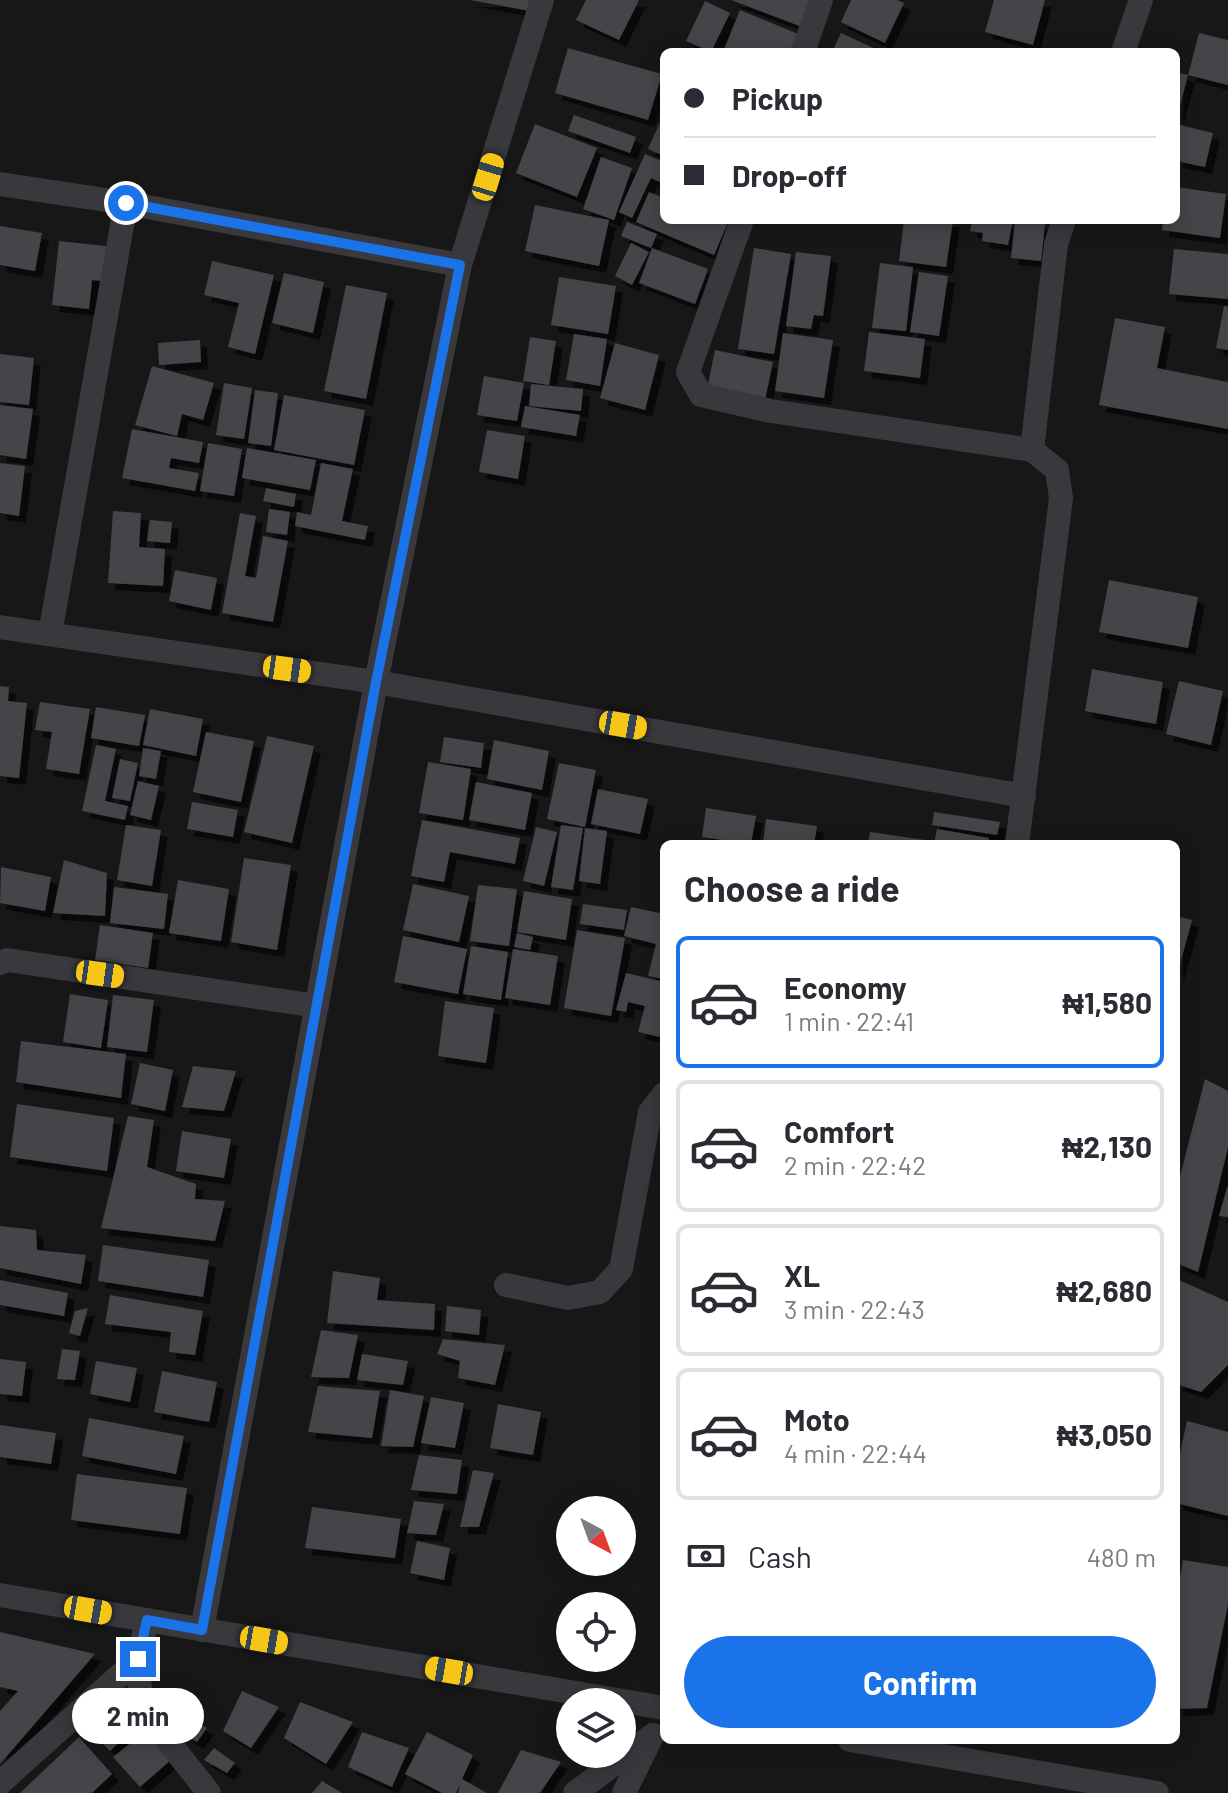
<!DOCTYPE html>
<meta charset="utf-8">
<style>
:root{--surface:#fff;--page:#f2f2f3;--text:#2b2b33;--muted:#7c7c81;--line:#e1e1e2;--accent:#1a73e8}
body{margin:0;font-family:Barlow,sans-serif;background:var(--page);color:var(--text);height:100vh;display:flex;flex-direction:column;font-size:30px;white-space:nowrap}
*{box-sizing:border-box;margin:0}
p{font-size:26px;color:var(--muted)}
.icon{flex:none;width:44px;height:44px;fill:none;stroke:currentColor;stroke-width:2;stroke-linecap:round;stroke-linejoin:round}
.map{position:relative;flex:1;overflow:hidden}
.details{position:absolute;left:660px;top:840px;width:520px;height:904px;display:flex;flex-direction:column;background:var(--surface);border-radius:12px;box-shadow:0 4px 20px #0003}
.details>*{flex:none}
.guide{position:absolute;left:660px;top:48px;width:520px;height:176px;border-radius:12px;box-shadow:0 4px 20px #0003;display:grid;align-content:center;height:176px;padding:0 24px;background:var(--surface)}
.needle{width:52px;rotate:139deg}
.tools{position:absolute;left:556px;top:1496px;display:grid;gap:16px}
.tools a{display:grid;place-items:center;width:80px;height:80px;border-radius:50%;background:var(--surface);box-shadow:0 4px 20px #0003;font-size:40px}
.end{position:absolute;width:36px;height:36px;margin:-18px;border:10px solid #1a73e8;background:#fff;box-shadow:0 0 0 4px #fff}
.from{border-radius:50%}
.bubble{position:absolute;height:56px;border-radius:28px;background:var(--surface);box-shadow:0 4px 20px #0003;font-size:26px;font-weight:700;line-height:56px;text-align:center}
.car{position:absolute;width:24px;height:48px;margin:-24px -12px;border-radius:10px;box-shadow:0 0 6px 2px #0007;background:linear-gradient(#f5c518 24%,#345 0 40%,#f5c518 0 76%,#345 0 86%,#f5c518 0)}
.guide b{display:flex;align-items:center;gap:28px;height:76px;font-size:30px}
.guide b+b{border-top:2px solid var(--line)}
.guide i{width:20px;height:20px;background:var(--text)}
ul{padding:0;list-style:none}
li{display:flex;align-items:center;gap:24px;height:132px;margin:0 16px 12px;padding:0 8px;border:4px solid var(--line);border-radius:12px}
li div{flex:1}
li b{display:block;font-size:30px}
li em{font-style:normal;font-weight:700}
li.current{border-color:var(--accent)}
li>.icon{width:72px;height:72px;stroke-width:1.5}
h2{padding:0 24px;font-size:36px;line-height:96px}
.pay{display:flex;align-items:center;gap:20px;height:88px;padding:0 24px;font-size:30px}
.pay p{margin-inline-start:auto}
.action{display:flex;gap:16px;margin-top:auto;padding:16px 24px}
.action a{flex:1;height:92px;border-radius:48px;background:var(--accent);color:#fff;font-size:32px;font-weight:700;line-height:92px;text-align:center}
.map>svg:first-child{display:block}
.building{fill:#444448;filter:url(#shadow)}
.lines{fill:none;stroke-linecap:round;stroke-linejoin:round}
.street{stroke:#38383d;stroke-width:24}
.route{stroke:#1a73e8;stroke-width:10}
</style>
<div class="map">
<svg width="1228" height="1793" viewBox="0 0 1228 1793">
<defs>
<filter id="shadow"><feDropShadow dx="7" dy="7" stdDeviation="0" flood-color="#0009"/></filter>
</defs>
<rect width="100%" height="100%" fill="#171718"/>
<g class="building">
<polygon points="470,0 538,0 536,12"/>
<polygon points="586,0 639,0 619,40 576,20"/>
<polygon points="731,0 816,0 805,28"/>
<polygon points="851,0 897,0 904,3 885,43 841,22"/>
<polygon points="994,0 1045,0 1033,45 985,32"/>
<polygon points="705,1 730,13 711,52 686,41"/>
<polygon points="740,10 803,36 796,52 723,52"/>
<polygon points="841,33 882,52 832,52"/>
<polygon points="1199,33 1228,40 1228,85 1188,75"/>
<polygon points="568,48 662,74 648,120 555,93"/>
<polygon points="1176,72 1188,75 1177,117 1176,117"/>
<polygon points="664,113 664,156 648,149"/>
<polygon points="574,115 636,137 630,153 568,131"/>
<polygon points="535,124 597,148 577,197 516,173"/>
<polygon points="1176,124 1213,133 1205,167 1176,161"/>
<polygon points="645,154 664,162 664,184 651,178 632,218 619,212"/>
<polygon points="601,157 632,168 614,220 583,209"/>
<polygon points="1176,187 1226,194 1220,238 1162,230 1163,220 1176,220"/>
<polygon points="649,192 664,198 664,220 729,220 714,255 636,222"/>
<polygon points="535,205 609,220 599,266 525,251"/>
<polygon points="904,220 953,220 946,267 899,261"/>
<polygon points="972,220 1013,220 1008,245 982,241 983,233 970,231"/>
<polygon points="1015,221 1045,224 1041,261 1011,258"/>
<polygon points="627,222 657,234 651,248 621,236"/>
<polygon points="0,226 42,233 35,271 0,265"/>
<polygon points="59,241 106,246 103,281 92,280 89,309 52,305"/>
<polygon points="631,243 649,252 632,285 615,276"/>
<polygon points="652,248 708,269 695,304 639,283"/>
<polygon points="754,248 791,254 774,354 738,349"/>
<polygon points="1174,249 1228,254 1228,299 1169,294"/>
<polygon points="796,252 831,256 823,316 814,315 811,329 786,326"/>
<polygon points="212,261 274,275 255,354 228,347 239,303 204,295"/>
<polygon points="880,263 913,267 906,331 872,328"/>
<polygon points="919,272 948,276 939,336 910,332"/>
<polygon points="284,273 324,282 313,333 272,323"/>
<polygon points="559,277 616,286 608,334 551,325"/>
<polygon points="346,285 387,293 366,399 324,391"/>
<polygon points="1224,306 1228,307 1228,350 1216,348"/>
<polygon points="1115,318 1165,327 1157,368 1228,382 1228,429 1099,405"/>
<polygon points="869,332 925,339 920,378 864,371"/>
<polygon points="783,333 833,340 824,398 775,391"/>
<polygon points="574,334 607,339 600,386 566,380"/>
<polygon points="530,337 556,341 549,385 523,381"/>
<polygon points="200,340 201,362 159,365 158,343"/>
<polygon points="615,343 659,355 645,410 600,398"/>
<polygon points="715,350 773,362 765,400 707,389"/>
<polygon points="0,354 34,358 29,405 0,402"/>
<polygon points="152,366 214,383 203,420 182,414 177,436 135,425"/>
<polygon points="484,376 524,383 517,421 477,415"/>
<polygon points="224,383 252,388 244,439 216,435"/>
<polygon points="531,384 583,389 581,411 529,406"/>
<polygon points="255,390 278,393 271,446 248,443"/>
<polygon points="284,395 365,410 354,465 274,450"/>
<polygon points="0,405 33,409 26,459 0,455"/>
<polygon points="525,406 580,415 576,436 521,427"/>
<polygon points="132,429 203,442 199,463 171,458 169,468 199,473 195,491 122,478"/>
<polygon points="487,430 525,436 518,479 479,472"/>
<polygon points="208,443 242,449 234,496 200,491"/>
<polygon points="247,448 316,460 310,490 242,478"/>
<polygon points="0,463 25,466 19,516 0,513"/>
<polygon points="321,463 353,469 342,521 368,526 365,540 295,526 297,512 311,515"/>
<polygon points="266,488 296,494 294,507 263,501"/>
<polygon points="269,509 290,512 287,535 266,532"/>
<polygon points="113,511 141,513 139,547 165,549 163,586 108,583"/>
<polygon points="240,513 256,516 245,576 256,578 263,536 288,541 273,622 222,613"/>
<polygon points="150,520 172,522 170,543 147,541"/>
<polygon points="175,570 217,578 211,610 169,601"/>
<polygon points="1109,580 1198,597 1188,648 1099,632"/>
<polygon points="1092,669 1163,682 1156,724 1085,711"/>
<polygon points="1179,681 1223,691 1211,745 1166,734"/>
<polygon points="0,686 9,687 8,701 27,703 19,778 0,776"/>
<polygon points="40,702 90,709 79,774 46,769 52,732 35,730"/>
<polygon points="96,707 145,715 139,746 91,738"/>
<polygon points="150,709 203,719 196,756 143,745"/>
<polygon points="206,732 254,741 241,802 193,792"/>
<polygon points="267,736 314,746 292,843 244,832"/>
<polygon points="444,737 484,743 481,768 440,762"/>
<polygon points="494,740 549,751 542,790 487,779"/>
<polygon points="96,745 116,749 105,801 128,806 125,820 82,811"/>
<polygon points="143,748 161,751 156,779 139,776"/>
<polygon points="120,759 138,763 130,801 112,798"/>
<polygon points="428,762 471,769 463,820 419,813"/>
<polygon points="559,763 596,770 585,827 547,819"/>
<polygon points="138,781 159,786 151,820 130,815"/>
<polygon points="476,782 532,793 525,830 469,820"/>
<polygon points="598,789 648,799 640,834 591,824"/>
<polygon points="192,802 238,810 233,837 187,829"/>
<polygon points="706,808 756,816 751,844 728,844 729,841 702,837"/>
<polygon points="934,812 1000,822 997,835 932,825"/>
<polygon points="766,819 817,826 814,844 763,844"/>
<polygon points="422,820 520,838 515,864 450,852 444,882 411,876"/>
<polygon points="126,825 161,830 152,886 117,880"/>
<polygon points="561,825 583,828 573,890 551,887"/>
<polygon points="536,827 557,832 544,886 523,881"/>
<polygon points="585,828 607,831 600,884 579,881"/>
<polygon points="937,829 989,838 988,844 934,844"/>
<polygon points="870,832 925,840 924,844 868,844"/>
<polygon points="244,858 291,865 277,950 231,942"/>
<polygon points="64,860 107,873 105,916 53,913"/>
<polygon points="1,867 51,877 45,911 0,903"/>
<polygon points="178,880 229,889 221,941 169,933"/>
<polygon points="413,884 469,896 459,942 403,930"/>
<polygon points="478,885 517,889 509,946 470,941"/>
<polygon points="114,887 168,894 164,929 110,923"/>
<polygon points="524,891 572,899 566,940 517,932"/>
<polygon points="583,904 627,910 624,930 580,924"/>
<polygon points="631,907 664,914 663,979 648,976 656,944 624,936"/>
<polygon points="1176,916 1192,920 1177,975 1176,975"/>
<polygon points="100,925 153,933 148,968 95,960"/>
<polygon points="577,930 625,938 611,1016 564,1008"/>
<polygon points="517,933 533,937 530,950 514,947"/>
<polygon points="403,936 467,949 458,994 394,982"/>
<polygon points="471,946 508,952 501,1000 463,994"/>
<polygon points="513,949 558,956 550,1005 505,998"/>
<polygon points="626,973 664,982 664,1038 638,1032 645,1006 628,1002 626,1012 616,1010"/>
<polygon points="70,994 108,1000 101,1048 63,1042"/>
<polygon points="113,995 154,1000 147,1052 107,1047"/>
<polygon points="445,1001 494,1008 486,1063 438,1056"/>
<polygon points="21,1041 126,1054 121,1098 16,1082"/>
<polygon points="140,1063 173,1070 165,1111 131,1104"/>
<polygon points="193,1066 236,1071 224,1111 182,1107"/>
<polygon points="1205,1079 1228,1091 1228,1147 1198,1272 1176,1263 1176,1192"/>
<polygon points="17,1104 114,1118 107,1171 10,1157"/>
<polygon points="128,1116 154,1120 147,1167 196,1184 195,1199 225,1201 215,1241 101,1228"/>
<polygon points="182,1131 231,1139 224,1178 176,1171"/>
<polygon points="1227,1188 1228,1188 1228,1217 1219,1216"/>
<polygon points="0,1226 36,1230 37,1250 86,1255 81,1284 0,1268"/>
<polygon points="103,1245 209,1260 203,1297 98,1281"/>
<polygon points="333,1271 380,1278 377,1300 435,1304 434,1330 327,1323"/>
<polygon points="0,1280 68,1293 64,1316 0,1305"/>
<polygon points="1179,1280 1228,1302 1228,1365 1201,1392 1176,1384"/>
<polygon points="110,1295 203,1311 195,1355 169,1352 171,1332 105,1324"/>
<polygon points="447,1306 481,1310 479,1335 445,1331"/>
<polygon points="88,1308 80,1336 69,1333 75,1311"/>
<polygon points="321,1330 358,1335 349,1378 311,1377"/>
<polygon points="443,1339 505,1345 495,1385 458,1378 460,1361 437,1354"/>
<polygon points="62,1349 80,1351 75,1380 57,1379"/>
<polygon points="362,1354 408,1361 403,1385 357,1380"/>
<polygon points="0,1359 26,1362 22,1396 0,1394"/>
<polygon points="96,1361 137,1368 130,1402 90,1394"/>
<polygon points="162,1371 217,1382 209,1422 154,1412"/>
<polygon points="318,1386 380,1391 372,1438 308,1432"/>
<polygon points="390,1390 424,1396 413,1447 381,1446"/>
<polygon points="431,1397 464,1403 455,1448 421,1443"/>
<polygon points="498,1404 541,1412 533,1455 490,1448"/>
<polygon points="89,1418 184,1436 176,1474 82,1456"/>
<polygon points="1187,1421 1228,1432 1228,1516 1176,1503 1176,1471"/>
<polygon points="0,1425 56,1433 51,1464 0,1457"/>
<polygon points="419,1455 462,1460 457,1494 411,1490"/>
<polygon points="473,1470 494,1473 479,1527 460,1527"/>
<polygon points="77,1474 187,1488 180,1534 71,1520"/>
<polygon points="414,1501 444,1504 436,1535 407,1533"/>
<polygon points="312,1507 401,1519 395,1558 305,1548"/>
<polygon points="417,1541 450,1548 444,1580 410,1573"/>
<polygon points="1183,1560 1228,1567 1228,1604 1207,1708 1176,1709 1176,1602"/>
<polygon points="0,1632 95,1654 0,1764 0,1711 18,1691 0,1687"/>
<polygon points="242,1691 279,1707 251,1748 223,1731"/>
<polygon points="117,1695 142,1721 110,1751 84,1724"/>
<polygon points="300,1702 353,1722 326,1764 284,1738"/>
<polygon points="192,1720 207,1728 197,1742 182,1733"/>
<polygon points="146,1731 172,1759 140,1787 113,1757"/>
<polygon points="362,1732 409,1748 392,1787 348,1767"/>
<polygon points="427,1732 473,1755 462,1779 487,1793 458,1793 460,1784 456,1793 442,1793 405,1774"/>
<polygon points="79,1737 112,1774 92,1793 20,1793"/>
<polygon points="214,1748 235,1763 227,1773 204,1760"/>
<polygon points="521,1750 561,1762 540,1793 498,1793"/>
<polygon points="322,1781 342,1793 312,1793"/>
</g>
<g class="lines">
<g class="street">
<polyline points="803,52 821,0"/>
<polyline points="1123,52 1141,0"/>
<polyline points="0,184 126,203 460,265"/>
<polyline points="742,220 688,372 701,395 771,411 1032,450"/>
<polyline points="0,627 376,682 1024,796"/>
<polyline points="50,634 126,203"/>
<polyline points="1017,844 1061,498 1057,470 1032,450 1056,244 1064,220"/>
<polyline points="0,963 7,960 317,1006"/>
<polyline points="506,1285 568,1298 600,1292 621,1269 650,1112 664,1094"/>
<polyline points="0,1595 664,1708"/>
<path d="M 147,1620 C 142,1642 135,1665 140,1688 C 147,1721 188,1765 209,1793"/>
<polyline points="202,1630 376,682 460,265 542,0"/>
<polyline points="850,1740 1157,1793"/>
<polyline points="0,1783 138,1659"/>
<polyline points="575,1793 653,1735"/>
<polyline points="624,1793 651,1738"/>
</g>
</g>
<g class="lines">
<polyline class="route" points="126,203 460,265 376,682 202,1630 147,1620 138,1659"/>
</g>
</svg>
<div class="tools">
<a><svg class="needle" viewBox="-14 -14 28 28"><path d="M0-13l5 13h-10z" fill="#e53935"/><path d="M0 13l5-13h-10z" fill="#7c7c81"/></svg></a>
<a><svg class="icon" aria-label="locate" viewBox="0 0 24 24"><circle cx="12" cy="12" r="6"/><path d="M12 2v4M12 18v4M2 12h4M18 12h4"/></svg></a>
<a><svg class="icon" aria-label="layers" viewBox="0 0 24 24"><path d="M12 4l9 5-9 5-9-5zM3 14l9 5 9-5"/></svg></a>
</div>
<i class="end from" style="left:126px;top:203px"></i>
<i class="end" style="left:138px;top:1659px"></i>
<div class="bubble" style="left:72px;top:1688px;width:132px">2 min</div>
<i class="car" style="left:488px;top:177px;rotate:17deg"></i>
<i class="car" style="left:287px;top:669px;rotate:98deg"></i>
<i class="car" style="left:623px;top:725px;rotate:100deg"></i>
<i class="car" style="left:100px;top:974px;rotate:98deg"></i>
<i class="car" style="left:88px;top:1610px;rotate:100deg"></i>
<i class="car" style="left:264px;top:1640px;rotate:100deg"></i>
<i class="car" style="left:449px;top:1671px;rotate:280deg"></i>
<div class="guide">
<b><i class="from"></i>Pickup</b>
<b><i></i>Drop-off</b>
</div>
<section class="details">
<h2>Choose a ride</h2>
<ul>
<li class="current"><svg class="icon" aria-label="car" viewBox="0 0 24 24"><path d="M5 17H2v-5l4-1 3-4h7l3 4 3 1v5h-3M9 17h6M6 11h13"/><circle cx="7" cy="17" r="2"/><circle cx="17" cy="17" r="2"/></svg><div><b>Economy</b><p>1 min · 22:41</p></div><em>₦1,580</em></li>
<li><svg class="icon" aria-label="car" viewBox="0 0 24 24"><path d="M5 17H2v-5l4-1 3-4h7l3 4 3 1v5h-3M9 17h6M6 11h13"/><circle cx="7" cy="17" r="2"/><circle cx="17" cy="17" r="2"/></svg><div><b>Comfort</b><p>2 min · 22:42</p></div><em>₦2,130</em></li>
<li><svg class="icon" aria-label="car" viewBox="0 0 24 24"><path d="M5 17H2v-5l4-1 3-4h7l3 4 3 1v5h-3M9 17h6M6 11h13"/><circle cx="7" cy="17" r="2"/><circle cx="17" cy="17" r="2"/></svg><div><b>XL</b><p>3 min · 22:43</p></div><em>₦2,680</em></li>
<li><svg class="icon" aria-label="car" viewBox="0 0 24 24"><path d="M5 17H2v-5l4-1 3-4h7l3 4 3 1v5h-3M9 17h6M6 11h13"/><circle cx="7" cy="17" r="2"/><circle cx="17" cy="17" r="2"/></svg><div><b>Moto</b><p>4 min · 22:44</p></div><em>₦3,050</em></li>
</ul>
<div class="pay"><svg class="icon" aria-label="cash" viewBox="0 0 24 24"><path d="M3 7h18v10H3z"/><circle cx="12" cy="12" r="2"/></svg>Cash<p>480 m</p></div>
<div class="action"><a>Confirm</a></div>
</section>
</div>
